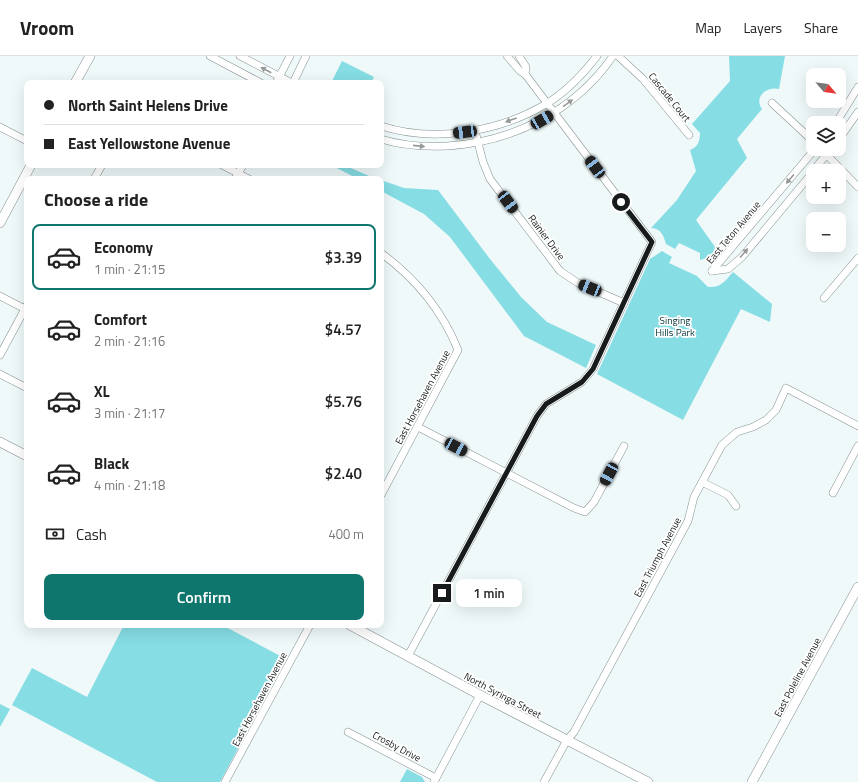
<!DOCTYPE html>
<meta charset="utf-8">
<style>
:root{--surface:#fff;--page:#f6f6f6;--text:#222;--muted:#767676;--line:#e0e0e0;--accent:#0f766e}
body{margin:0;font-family:"Titillium Web",sans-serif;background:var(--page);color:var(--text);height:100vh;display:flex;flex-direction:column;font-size:15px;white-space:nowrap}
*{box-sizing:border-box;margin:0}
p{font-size:13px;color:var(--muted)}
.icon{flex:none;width:22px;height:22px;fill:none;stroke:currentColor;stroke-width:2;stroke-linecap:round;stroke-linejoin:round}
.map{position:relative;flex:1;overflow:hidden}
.side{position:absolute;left:24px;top:120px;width:360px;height:452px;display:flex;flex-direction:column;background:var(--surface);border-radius:8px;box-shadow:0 4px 16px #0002}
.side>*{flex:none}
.hud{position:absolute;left:24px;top:24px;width:360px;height:88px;border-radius:8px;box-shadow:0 4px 16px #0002;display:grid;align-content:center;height:88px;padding:0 20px;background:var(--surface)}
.needle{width:26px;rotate:118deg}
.buttons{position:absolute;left:806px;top:12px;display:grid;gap:8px}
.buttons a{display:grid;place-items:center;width:40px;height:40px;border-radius:8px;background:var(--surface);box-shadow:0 4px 16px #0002;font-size:20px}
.end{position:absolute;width:18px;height:18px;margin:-9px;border:5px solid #171b1b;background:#fff;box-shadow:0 0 0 2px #fff}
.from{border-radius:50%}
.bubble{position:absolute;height:28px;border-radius:8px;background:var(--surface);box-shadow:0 4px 16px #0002;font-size:13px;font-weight:600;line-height:28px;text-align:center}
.car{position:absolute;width:12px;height:24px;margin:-12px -6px;border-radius:5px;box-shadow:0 0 3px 1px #0007;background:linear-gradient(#222 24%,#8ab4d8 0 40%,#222 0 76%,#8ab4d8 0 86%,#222 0)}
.hud b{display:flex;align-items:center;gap:14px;height:38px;font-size:15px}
.hud b+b{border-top:1px solid var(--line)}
.hud i{width:10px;height:10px;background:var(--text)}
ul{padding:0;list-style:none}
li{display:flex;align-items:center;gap:12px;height:66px;margin:0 8px 6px;padding:0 12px;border:2px solid transparent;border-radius:8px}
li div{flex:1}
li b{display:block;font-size:15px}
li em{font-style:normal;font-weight:600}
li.active{border-color:var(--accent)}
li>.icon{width:36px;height:36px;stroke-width:1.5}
h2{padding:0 20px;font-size:18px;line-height:48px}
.pay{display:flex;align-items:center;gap:10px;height:44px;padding:0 20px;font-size:15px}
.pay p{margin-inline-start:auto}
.button{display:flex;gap:8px;margin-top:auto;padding:8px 20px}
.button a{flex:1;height:46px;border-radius:8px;background:var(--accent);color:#fff;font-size:16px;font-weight:600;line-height:46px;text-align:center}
header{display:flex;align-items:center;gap:24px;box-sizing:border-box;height:56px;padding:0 20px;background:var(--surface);border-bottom:1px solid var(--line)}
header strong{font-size:19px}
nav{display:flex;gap:22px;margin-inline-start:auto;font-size:14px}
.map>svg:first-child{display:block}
.green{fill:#86dde4}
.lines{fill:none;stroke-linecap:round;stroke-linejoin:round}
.street-casing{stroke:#879192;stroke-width:8}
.secondary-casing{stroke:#879192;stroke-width:10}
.street{stroke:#fff;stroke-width:7}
.secondary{stroke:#fff;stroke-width:9}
.oneway{fill:#979898}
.route{stroke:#171b1b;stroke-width:5}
.labels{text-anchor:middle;stroke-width:3.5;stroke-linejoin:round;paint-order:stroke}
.street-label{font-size:10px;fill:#171b1b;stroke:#fff}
.park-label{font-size:10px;fill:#003134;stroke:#fff}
</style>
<header>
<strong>Vroom</strong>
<nav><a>Map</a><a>Layers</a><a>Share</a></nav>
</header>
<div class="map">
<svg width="858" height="726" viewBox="0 0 858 726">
<rect width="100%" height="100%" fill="#eff9fa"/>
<g class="green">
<path d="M 729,0 L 785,0 L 779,33 C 768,30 753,40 762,53 L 737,83 L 747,102 L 696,164 L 720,198 L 700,204 L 700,197 L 679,187 L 675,193 L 666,188 C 663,178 661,173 651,172 L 677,144 L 696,115 L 690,94 C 698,91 700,85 700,77 L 692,68 L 730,25 Z"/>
<polygon points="342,5 374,21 371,27 331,27"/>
<polygon points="331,109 344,109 376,123 358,123"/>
<polygon points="381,124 404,132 438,134 490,203 521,241 547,266 596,289 586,312 524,280 450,181 424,158 381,135"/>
<path d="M 662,195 L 672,201 L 669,207 L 697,220 L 708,231 C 721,232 725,225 733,216 L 772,248 L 770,266 L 741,253 L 683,364 L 597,318 L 650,203 Z"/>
<polygon points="124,569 222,569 286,603 220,726 157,726 12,649 32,612 87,641"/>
<polygon points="0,648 10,653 0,671"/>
<polygon points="407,713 422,721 425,726 400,726"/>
</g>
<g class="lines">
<defs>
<g id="street">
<polyline points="210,0 261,27"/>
<polyline points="240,0 292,27"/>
<polyline points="519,0 526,11 525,18"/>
<polyline points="618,0 643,23 689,79"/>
<polyline points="276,27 290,0"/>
<polyline points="293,27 306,0"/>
<polyline points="772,47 813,85"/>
<polyline points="836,67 858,31"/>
<path d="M 381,70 C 434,87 499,76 546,48 C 566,36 583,18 597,0"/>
<polyline points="0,71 27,85"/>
<polyline points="475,75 483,106 490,123 560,215 578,227 624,247"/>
<path d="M 381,83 C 403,90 425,91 447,90 C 513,86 575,55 613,0"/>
<polyline points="839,83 858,56"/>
<polyline points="821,93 858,131"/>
<polyline points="222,109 249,123"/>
<polyline points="813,115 831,93"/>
<polyline points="94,123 102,109"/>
<polyline points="235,123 243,109"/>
<path d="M 381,197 C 415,222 442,254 458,294 L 381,439"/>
<polyline points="712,215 815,93"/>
<polyline points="712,215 728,213 742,201 813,116"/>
<polyline points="0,240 25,253"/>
<polyline points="824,242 858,202"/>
<polyline points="0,299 27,249"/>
<polyline points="0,318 27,332"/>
<polyline points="418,371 574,452 585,456 594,446 624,390"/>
<polyline points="702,426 728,439 736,450"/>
<polyline points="833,437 858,390"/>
<polyline points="408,600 537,360 546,348 582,326 593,313 652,186 525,18 520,15 507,0"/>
<polyline points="348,676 436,722"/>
<polyline points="225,726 310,569"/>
<polyline points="434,726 480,639"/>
<polyline points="544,726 567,684 574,676 688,465 694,441 722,389 737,376 753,371 766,364 776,354 786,332 858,370"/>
</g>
<g id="secondary">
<polyline points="75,27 90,0"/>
<polyline points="0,167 31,109"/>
<polyline points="0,386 27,400"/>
<polyline points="350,569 480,639 648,726"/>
<polyline points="752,726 858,531"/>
</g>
</defs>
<use href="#street" class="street-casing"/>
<use href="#secondary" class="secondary-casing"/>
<use href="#street" class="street"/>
<use href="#secondary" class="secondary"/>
</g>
<defs><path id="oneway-solid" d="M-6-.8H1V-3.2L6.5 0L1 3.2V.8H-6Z"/></defs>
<g class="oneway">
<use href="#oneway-solid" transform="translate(266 14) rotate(-152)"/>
<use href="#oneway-solid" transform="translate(568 47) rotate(-36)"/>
<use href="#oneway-solid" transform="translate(511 64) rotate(160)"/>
<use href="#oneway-solid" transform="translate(419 90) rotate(6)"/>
<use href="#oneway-solid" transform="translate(790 123) rotate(130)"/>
<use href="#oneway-solid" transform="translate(744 197) rotate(-49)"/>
</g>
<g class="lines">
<polyline class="route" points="442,537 537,360 546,348 582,326 593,313 652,186 621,146"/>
</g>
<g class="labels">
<g class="street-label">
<text transform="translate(670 41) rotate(51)" y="4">Cascade Court</text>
<text transform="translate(733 176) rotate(-50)" y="4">East Teton Avenue</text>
<text transform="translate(547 181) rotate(53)" y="4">Rainier Drive</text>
<text transform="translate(422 341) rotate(-62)" y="4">East Horsehaven Avenue</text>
<text transform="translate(657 501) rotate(-62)" y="4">East Triumph Avenue</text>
<text transform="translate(797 621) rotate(-62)" y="4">East Poleline Avenue</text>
<text transform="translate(503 639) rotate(28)" y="4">North Syringa Street</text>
<text transform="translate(259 643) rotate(-62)" y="4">East Horsehaven Avenue</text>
<text transform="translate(397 690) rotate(28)" y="4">Crosby Drive</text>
</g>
<g class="park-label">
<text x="675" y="268">Singing<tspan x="675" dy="12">Hills Park</tspan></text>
</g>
</g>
</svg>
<div class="buttons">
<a><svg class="needle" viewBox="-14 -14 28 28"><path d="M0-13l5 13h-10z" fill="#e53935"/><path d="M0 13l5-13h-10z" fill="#767676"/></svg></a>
<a><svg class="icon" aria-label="layers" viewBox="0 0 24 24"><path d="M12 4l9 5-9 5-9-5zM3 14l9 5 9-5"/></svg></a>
<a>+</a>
<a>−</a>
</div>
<i class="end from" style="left:621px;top:146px"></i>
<i class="end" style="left:442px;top:537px"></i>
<div class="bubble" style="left:456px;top:523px;width:66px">1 min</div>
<i class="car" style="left:542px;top:64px;rotate:60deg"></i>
<i class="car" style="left:465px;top:76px;rotate:263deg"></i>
<i class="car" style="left:595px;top:111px;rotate:323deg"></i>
<i class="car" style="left:508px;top:146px;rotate:143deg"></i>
<i class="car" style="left:590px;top:232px;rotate:292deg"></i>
<i class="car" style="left:456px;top:391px;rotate:118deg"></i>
<i class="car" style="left:609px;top:418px;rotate:208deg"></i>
<div class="hud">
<b><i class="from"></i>North Saint Helens Drive</b>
<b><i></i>East Yellowstone Avenue</b>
</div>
<section class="side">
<h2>Choose a ride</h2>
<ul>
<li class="active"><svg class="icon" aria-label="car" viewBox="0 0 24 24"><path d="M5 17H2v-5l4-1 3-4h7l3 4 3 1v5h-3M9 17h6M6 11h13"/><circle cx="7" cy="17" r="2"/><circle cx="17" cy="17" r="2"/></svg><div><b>Economy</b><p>1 min · 21:15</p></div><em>$3.39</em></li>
<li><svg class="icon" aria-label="car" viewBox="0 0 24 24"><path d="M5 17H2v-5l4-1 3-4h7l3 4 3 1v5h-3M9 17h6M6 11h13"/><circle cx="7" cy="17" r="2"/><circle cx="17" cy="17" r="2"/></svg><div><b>Comfort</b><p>2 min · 21:16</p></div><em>$4.57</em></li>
<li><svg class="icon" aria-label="car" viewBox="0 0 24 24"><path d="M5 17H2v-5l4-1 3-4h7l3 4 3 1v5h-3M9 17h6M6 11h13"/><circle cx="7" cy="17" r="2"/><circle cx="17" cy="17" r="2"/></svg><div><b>XL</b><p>3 min · 21:17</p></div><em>$5.76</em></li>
<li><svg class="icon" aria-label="car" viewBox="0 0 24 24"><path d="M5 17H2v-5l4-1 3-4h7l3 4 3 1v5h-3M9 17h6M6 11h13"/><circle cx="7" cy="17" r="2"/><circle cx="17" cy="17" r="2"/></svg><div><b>Black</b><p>4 min · 21:18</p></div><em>$2.40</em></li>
</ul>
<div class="pay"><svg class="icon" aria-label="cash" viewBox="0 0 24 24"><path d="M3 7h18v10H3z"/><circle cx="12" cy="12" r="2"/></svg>Cash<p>400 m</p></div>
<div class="button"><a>Confirm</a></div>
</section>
</div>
